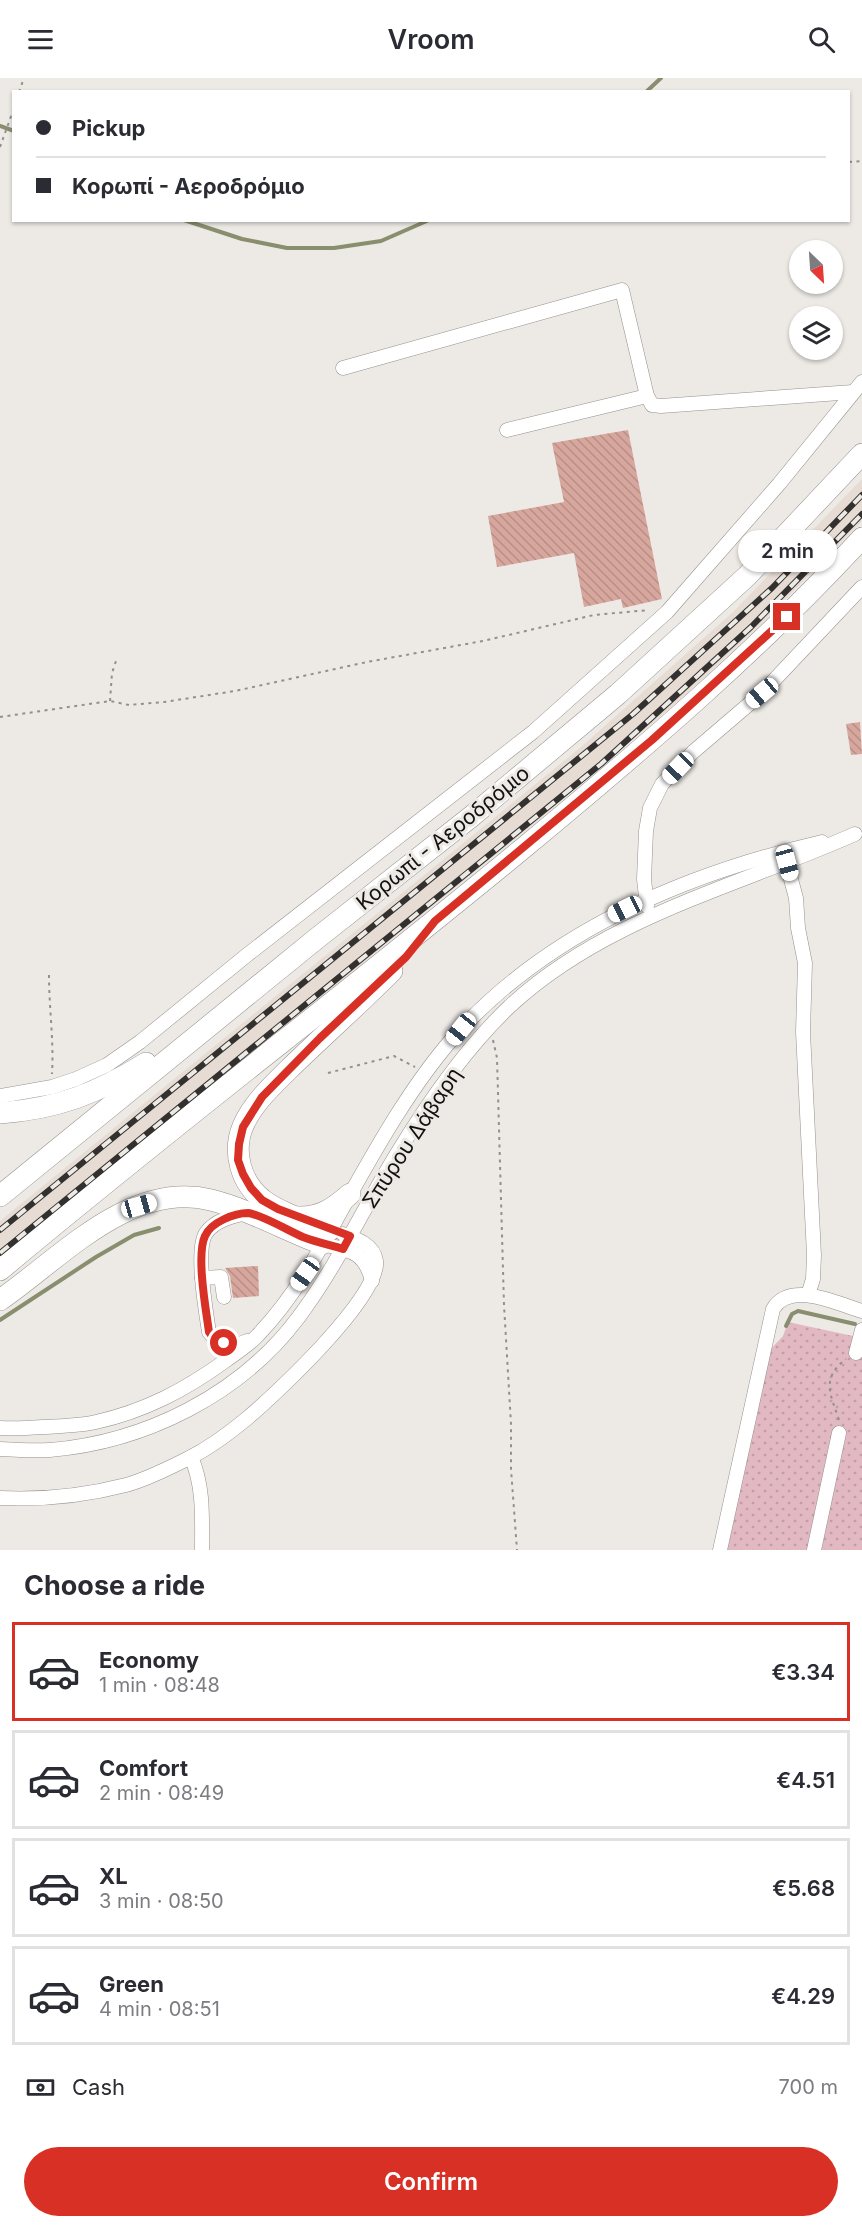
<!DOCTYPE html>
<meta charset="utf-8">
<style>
:root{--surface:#fff;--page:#f2f2f3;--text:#2b2b33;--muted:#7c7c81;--line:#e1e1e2;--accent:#d93025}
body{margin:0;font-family:Inter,sans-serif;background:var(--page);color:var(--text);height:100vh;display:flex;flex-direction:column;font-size:22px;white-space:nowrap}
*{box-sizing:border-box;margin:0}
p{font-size:20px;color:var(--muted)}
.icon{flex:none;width:33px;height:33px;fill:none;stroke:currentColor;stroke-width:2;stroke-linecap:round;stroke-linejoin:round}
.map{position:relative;height:1472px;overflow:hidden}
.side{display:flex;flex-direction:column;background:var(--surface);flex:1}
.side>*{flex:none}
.banner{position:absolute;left:12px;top:12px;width:838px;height:132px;border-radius:0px;box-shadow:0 2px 4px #0004;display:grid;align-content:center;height:132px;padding:0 24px;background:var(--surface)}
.needle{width:39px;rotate:155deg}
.tools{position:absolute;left:789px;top:162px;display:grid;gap:12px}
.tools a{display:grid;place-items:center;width:54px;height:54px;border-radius:50%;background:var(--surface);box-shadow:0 2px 4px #0004;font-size:30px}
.end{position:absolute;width:27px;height:27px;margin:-14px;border:8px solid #d93025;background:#fff;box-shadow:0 0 0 3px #fff}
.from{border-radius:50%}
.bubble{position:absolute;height:42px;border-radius:21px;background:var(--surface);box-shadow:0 2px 4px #0004;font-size:20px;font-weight:600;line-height:42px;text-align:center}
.car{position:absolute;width:18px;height:36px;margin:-18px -9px;border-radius:8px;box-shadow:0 0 4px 2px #0007;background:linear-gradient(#fff 24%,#345 0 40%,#fff 0 76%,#345 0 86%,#fff 0)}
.banner b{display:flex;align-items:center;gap:21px;height:57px;font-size:22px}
.banner b+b{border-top:2px solid var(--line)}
.banner i{width:15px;height:15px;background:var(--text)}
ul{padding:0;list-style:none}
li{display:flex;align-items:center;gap:18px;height:99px;margin:0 12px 9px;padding:0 12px;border:3px solid var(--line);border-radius:0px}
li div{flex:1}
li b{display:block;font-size:22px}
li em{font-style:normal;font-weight:600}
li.current{border-color:var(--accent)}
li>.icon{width:54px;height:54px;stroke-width:1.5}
h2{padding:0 24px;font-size:27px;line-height:72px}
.pay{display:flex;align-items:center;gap:15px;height:66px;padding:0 24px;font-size:22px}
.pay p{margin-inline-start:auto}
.cta{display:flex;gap:12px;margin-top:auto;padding:12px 24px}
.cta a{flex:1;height:69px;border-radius:36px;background:var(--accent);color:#fff;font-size:24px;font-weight:600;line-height:69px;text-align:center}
header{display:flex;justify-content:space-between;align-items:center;height:78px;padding:0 24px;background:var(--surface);font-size:27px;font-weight:600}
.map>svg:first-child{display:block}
.built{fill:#e7dcd3}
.grass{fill:url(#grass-dots)}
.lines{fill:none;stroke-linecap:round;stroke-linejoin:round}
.stream{stroke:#898e6f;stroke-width:4}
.building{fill:url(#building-back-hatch)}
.minor-casing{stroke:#95918e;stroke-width:15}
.highway-casing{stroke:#95918e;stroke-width:22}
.path{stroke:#92908d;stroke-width:2;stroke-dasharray:3 4.5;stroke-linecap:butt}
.minor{stroke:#fff;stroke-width:14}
.highway{stroke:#fff;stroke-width:21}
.rail-casing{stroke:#32312f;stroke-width:6}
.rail{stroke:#ede9e5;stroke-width:4;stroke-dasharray:11;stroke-linecap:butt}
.route{stroke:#d93025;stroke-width:8}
.labels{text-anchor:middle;stroke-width:6;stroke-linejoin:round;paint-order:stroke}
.street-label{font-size:21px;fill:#121110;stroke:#ede9e5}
</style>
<header><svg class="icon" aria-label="menu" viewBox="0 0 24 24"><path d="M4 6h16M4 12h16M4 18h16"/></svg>Vroom<svg class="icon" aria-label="search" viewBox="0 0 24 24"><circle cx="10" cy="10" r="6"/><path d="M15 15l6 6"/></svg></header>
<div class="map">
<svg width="862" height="1472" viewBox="0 0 862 1472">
<defs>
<pattern id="grass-dots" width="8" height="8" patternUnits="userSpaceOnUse" patternTransform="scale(1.5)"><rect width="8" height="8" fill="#e2b8c2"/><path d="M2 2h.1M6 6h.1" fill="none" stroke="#c19da6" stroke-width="1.8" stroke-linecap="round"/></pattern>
<pattern id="building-back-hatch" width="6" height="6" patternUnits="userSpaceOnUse" patternTransform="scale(1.5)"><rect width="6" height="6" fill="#d7a79e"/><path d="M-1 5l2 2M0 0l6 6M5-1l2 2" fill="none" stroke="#b88f87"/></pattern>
</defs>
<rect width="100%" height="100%" fill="#ede9e5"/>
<polygon class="built" points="862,401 862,443 759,548 685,617 547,735 0,1180 0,1143 581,669 733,534"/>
<polygon class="grass" points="788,1244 862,1260 862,1472 725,1472 769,1273 783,1258"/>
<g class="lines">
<g class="stream">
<polyline points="646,14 661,0"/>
<polyline points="0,48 14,53"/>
<polyline points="184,142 242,161 287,170 334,170 381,163 429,142"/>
<polyline points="0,1242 96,1179 134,1157 159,1150"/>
<polyline points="786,1248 792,1236 798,1233 855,1246"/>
</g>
</g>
<g class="building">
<polygon points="628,352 662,521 623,530 621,521 584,529 574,475 497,489 488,438 564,424 552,365"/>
<polygon points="860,644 862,676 851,677 846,646"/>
<polygon points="258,1188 259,1218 233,1220 230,1198 225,1190"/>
</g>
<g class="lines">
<defs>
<g id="minor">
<polyline points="343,290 622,212 647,318 652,327 661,328 853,314"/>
<polyline points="507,352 647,318"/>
<polyline points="785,779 796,820 798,850 805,885 803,954 814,1177 813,1201 808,1217"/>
<polyline points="647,828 644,801 646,753 650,730 662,706 693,674 762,615 862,509"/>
<polyline points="0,1018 52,1009 76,1001 107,987 140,964 247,877 533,654 667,534 779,406 862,304"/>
<path d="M 322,1166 C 349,1172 365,1173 372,1203"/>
<polyline points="202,1200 221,1199 224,1219"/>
<path d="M 247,1263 C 234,1270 218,1266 209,1254 C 206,1234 195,1171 206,1155 C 215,1142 233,1138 247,1135"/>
<polyline points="856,1275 862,1252"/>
<path d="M 0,1350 C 14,1351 29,1350 43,1349 C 60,1348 79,1348 96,1344 C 145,1333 185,1312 225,1283 C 236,1275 249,1267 258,1257 C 275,1239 291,1218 304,1197 C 316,1180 325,1160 336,1142 C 371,1079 413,1002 462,950 C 557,849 689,795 822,764"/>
<path d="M 0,1371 C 16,1372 34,1373 50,1372 C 145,1364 240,1317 298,1240 C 337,1188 364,1129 398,1074 C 429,1023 466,970 509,929 C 604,840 738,808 855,756"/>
<path d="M 191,1379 C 204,1408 202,1440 202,1472"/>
<path d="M 0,1420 C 41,1422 87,1417 126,1407 C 148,1401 169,1390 189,1380 C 209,1370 228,1356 245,1342 C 273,1319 381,1218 376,1183 C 374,1167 357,1161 343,1156"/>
<path d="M 720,1472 L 773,1231 C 790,1202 838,1226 862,1233"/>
<polyline points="814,1472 839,1355"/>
</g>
<g id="highway">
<path d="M 0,1035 C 57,1031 98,1015 146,985"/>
<polyline points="0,1118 316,861 472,738 618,616 747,498 862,376"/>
<path d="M 298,1139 C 320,1140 334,1130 350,1116"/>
<path d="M 330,1152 C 308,1143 282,1136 263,1122 C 241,1105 232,1074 243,1048 C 253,1025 272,1008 289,991 C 323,958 358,927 392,893"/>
<path d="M 0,1192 C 173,1047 353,911 527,767 C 644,670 759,572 862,460"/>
<path d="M 0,1222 C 61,1180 130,1102 211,1122 C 250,1132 285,1152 322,1166"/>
</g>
</defs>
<use href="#minor" class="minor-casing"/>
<use href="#highway" class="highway-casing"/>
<g class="path">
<polyline points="19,14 24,0"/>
<polyline points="0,69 14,30"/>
<polyline points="849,84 862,83"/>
<polyline points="110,623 112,595 117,580"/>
<polyline points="0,639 110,623 129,627 164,624 235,613 367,584 483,563 594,537 649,532"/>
<path d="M 49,897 C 49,930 54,963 52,996"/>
<polyline points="493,962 497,980 504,1227 511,1346 511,1391 517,1472"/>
<polyline points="328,995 394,978 415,989"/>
<path d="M 839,1342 C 831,1317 820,1301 846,1281"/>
</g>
<use href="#minor" class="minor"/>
<use href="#highway" class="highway"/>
<defs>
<g id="rail">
<polyline points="0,1152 633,636 772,510 862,417"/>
<polyline points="0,1175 601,686 751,549 862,436"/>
</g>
</defs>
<use href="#rail" class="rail-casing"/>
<use href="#rail" class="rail"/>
</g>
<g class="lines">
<path class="route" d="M 224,1265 L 214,1261 L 209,1254 C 206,1232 196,1177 205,1158 C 211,1144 235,1135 248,1135 C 260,1136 291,1154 303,1159 C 316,1164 330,1167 343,1171 L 350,1158 L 278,1131 L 262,1122 L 251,1110 L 243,1096 L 238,1082 L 239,1066 L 243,1049 L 262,1019 L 320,960 L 406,879 L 435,843 L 652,662 L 787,539"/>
</g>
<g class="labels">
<g class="street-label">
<text transform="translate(443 760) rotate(-39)" y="7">Κορωπί - Αεροδρόμιο</text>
<text transform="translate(412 1060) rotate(-57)" y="7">Σπύρου Δάβαρη</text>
</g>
</g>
</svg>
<div class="tools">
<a><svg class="needle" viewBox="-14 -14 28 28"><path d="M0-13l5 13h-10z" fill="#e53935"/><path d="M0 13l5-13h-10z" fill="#7c7c81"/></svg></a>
<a><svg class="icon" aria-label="layers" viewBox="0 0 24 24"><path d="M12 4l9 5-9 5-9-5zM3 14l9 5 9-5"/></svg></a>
</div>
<i class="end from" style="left:224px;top:1265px"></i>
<i class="end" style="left:787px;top:539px"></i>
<div class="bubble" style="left:738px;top:452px;width:99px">2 min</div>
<i class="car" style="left:762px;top:615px;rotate:230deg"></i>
<i class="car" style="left:678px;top:690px;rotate:224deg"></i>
<i class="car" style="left:787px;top:785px;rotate:165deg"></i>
<i class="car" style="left:625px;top:831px;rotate:244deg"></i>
<i class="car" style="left:461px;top:951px;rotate:219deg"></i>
<i class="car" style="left:139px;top:1128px;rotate:74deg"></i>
<i class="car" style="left:305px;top:1196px;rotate:215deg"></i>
<div class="banner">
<b><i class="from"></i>Pickup</b>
<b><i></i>Κορωπί - Αεροδρόμιο</b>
</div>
</div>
<section class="side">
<h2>Choose a ride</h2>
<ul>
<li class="current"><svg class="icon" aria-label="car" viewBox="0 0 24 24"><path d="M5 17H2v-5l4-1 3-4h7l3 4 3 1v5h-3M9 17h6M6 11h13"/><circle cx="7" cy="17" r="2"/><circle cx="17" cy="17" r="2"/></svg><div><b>Economy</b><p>1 min · 08:48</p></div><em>€3.34</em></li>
<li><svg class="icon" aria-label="car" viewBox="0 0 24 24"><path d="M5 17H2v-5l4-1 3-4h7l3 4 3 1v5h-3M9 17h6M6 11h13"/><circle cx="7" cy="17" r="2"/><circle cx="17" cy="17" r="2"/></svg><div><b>Comfort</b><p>2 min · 08:49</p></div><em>€4.51</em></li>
<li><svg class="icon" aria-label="car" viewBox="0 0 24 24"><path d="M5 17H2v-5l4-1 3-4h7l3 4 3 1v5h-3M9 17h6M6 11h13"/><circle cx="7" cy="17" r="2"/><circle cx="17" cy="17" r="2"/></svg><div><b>XL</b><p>3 min · 08:50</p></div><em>€5.68</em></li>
<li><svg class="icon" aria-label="car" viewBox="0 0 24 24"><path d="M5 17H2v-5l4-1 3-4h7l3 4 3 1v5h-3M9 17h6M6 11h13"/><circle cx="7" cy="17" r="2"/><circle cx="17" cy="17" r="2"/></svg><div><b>Green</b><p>4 min · 08:51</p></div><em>€4.29</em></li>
</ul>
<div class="pay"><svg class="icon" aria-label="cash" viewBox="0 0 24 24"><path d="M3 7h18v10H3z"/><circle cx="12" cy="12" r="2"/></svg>Cash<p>700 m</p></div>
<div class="cta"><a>Confirm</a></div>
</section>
